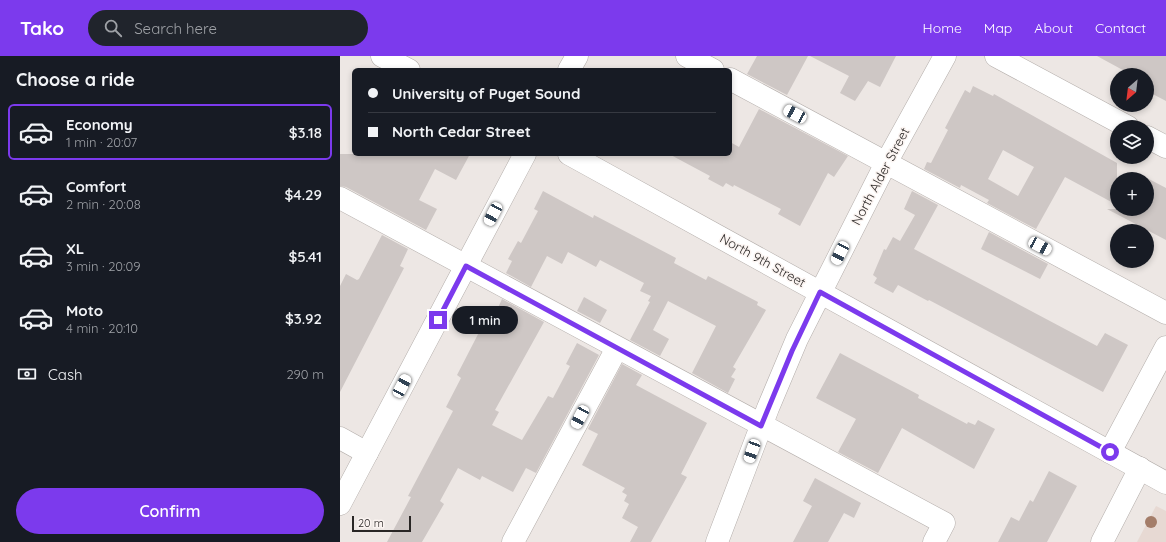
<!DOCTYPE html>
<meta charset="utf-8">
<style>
:root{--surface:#171b24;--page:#20242c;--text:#f1f3f6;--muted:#9ea1a6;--line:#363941;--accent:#7c3aed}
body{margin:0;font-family:Quicksand,sans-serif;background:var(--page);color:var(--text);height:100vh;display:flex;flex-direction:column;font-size:15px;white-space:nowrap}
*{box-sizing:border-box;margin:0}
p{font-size:13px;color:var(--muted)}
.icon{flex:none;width:22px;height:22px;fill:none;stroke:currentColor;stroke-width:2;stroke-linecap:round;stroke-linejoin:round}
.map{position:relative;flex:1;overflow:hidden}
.drawer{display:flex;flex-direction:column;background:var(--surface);width:340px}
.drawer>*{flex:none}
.guide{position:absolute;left:12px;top:12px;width:380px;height:88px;border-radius:6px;box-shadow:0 2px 6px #0003;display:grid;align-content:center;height:88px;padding:0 16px;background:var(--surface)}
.needle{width:26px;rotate:208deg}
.buttons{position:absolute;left:770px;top:12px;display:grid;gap:8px}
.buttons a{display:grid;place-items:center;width:44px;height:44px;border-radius:50%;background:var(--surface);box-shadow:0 2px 6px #0003;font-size:20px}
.scale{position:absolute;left:12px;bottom:10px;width:59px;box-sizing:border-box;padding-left:4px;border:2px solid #292625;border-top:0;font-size:11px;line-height:14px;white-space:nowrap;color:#292625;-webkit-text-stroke:3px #fbf4f1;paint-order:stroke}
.end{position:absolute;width:18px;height:18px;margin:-9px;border:5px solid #7c3aed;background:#fff;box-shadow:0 0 0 2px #fff}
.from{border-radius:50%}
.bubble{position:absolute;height:28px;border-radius:14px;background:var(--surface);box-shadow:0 2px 6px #0003;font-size:13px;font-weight:600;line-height:28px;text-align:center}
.car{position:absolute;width:12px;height:24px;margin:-12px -6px;border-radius:5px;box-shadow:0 0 3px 1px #0007;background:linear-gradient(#fff 24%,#345 0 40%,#fff 0 76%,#345 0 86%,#fff 0)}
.guide b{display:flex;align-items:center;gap:14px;height:38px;font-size:15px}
.guide b+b{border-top:1px solid var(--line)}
.guide i{width:10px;height:10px;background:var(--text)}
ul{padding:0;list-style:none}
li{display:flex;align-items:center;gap:12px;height:56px;margin:0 8px 6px;padding:0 8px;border:2px solid transparent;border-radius:6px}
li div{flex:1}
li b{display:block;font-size:15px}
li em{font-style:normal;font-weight:600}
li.current{border-color:var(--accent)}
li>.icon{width:36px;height:36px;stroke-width:1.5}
h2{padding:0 16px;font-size:18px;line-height:48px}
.pay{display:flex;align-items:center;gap:10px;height:44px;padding:0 16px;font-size:15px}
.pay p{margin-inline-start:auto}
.cta{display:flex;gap:8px;margin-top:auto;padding:8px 16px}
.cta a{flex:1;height:46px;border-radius:24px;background:var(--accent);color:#fff;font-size:16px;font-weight:600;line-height:46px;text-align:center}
header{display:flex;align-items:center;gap:24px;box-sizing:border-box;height:56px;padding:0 20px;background:var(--accent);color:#fff}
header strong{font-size:19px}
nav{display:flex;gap:22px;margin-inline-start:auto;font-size:14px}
.search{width:280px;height:36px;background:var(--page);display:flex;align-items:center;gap:10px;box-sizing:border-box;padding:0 14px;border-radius:22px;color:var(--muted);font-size:15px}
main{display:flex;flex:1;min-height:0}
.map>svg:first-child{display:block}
.built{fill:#e7d9d3}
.building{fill:#cec7c5;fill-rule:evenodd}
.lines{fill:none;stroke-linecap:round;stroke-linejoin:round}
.minor-casing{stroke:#b3adaa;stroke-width:23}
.minor{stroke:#fff;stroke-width:22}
.tree{fill:#a47d69}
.route{stroke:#7c3aed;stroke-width:5}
.labels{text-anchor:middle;stroke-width:3;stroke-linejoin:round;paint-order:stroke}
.street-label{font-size:13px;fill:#292625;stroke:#fbf4f1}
</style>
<header>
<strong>Tako</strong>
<div class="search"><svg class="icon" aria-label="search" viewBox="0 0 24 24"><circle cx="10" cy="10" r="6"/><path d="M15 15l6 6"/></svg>Search here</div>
<nav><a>Home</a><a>Map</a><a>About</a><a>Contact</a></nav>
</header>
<main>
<section class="drawer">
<h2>Choose a ride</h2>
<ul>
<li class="current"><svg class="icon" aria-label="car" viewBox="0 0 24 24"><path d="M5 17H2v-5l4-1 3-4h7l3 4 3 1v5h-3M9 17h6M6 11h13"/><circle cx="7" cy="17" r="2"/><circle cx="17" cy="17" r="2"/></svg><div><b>Economy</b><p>1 min · 20:07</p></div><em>$3.18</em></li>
<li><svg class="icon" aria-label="car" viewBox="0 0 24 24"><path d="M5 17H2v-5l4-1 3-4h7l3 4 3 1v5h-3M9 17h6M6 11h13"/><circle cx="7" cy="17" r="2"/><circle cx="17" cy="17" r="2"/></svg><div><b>Comfort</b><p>2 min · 20:08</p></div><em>$4.29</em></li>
<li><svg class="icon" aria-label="car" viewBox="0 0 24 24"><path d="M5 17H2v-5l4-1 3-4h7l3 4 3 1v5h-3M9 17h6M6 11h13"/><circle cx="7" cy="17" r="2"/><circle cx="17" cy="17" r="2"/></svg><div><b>XL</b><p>3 min · 20:09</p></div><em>$5.41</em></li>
<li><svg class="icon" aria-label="car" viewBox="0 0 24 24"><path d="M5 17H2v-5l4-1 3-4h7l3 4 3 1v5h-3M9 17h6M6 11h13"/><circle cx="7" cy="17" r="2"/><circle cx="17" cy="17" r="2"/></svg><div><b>Moto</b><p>4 min · 20:10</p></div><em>$3.92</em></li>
</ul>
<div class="pay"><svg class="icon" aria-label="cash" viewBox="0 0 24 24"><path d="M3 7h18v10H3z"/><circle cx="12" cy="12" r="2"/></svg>Cash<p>290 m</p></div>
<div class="cta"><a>Confirm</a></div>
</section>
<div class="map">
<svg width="826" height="486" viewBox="0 0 826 486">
<rect width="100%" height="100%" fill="#ede7e4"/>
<polygon class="built" points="816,450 826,455 826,486 797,486"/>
<g class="building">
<polygon points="417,0 468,0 447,39 407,18"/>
<polygon points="470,0 556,0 540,31 528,25 515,45 500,37 509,20"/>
<polygon points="757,0 826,0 826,45 807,35 807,19 792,19"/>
<path d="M 633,30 L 653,40 L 654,38 L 777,107 L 777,149 L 725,121 L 696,173 L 647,147 L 649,144 L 621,129 L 620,132 L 584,113 L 587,106 L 591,107 L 608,74 L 605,72 L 625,34 L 630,37 ZM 663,94 L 694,111 L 678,140 L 648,123 Z"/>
<polygon points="419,53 508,100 494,121 488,117 460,170 438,158 441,153 394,129 393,131 386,127 383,131 368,123 370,120 329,98 390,98 390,86 399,91"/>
<polygon points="0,98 130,98 116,124 95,113 79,144 97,153 86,174 6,131 0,130"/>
<polygon points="807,122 826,132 826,184 767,153 807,153"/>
<polygon points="203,135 253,162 254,159 336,202 334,207 366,224 368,220 418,246 417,249 426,254 393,311 396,313 391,321 395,323 388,337 352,317 376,270 328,245 313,274 329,283 320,300 290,284 310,246 308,245 311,240 300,235 304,227 260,204 256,211 228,196 222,208 207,200 191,231 166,217 172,205 168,203 178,185 181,187 198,155 194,153"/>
<polygon points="572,135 598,149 574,193 576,194 757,290 765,277 788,289 763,336 589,244 588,245 558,229 553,237 534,227 537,222 533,219 544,193 546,194 553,181 560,185 575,159 564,153"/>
<polygon points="649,176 708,208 700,223 641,193"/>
<polygon points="42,179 68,193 60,210 64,212 0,336 0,230 6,218 17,224 19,223"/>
<polygon points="244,241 267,254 260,267 237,255"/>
<polygon points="162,243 204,266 155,354 159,356 152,369 182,384 208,340 213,342 230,310 226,308 237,287 259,299 196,417 186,412 173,436 142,420 140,424 118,412 100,445 104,448 82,486 47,486 71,441 68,440 113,355 106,351 121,322 117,319 152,251 157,254"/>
<polygon points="500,297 579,339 578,342 627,368 628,366 635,369 638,364 655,373 634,413 562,372 538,417 498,396 516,363 476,342"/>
<polygon points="282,308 302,319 296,329 367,367 341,418 347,421 311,486 290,486 298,471 282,462 289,448 284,445 287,439 282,436 285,432 242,409 258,378 248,373"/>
<polygon points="709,415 737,430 707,486 658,486 671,461 679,465 690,444 693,446"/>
<polygon points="475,422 521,447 514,462 504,457 488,486 453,486 472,450 463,445"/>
</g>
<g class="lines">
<defs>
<g id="minor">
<polyline points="42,0 69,14"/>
<polyline points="347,0 373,14"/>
<polyline points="656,0 788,71"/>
<polyline points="229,14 237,0"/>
<polyline points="390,23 826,257"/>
<polyline points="807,81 826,91"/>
<polyline points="229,98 826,427"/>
<polyline points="0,142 604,467 594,486"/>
<polyline points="0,382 27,397"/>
<polyline points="770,396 826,291"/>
<polyline points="0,448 185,98"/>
<polyline points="173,486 277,292"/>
<polyline points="377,486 428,352 457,283 546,107 605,0"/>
<polyline points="762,486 800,412"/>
</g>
</defs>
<use href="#minor" class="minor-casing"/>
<use href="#minor" class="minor"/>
</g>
<circle class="tree" cx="811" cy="466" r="6"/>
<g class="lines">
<polyline class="route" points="98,264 126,210 421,370 452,295 480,236 770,396"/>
</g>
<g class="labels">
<g class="street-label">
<text transform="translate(540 120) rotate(-62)" y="5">North Alder Street</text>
<text transform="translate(423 204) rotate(29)" y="5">North 9th Street</text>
</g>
</g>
</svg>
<div class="buttons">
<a><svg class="needle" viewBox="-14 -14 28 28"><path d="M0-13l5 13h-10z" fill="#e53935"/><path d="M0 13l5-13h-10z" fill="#9ea1a6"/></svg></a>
<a><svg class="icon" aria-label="layers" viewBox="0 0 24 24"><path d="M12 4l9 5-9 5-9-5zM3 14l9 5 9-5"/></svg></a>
<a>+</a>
<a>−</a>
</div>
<div class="scale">20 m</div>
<i class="end from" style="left:770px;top:396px"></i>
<i class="end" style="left:98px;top:264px"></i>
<div class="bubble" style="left:112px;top:250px;width:66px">1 min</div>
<i class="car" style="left:455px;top:58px;rotate:298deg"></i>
<i class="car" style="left:153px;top:158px;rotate:208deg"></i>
<i class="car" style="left:700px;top:190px;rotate:118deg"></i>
<i class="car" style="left:500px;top:197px;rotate:207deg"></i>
<i class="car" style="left:62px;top:330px;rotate:28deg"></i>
<i class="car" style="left:240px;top:361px;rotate:208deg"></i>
<i class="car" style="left:412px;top:395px;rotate:200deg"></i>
<div class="guide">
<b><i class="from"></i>University of Puget Sound</b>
<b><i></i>North Cedar Street</b>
</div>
</div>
</main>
